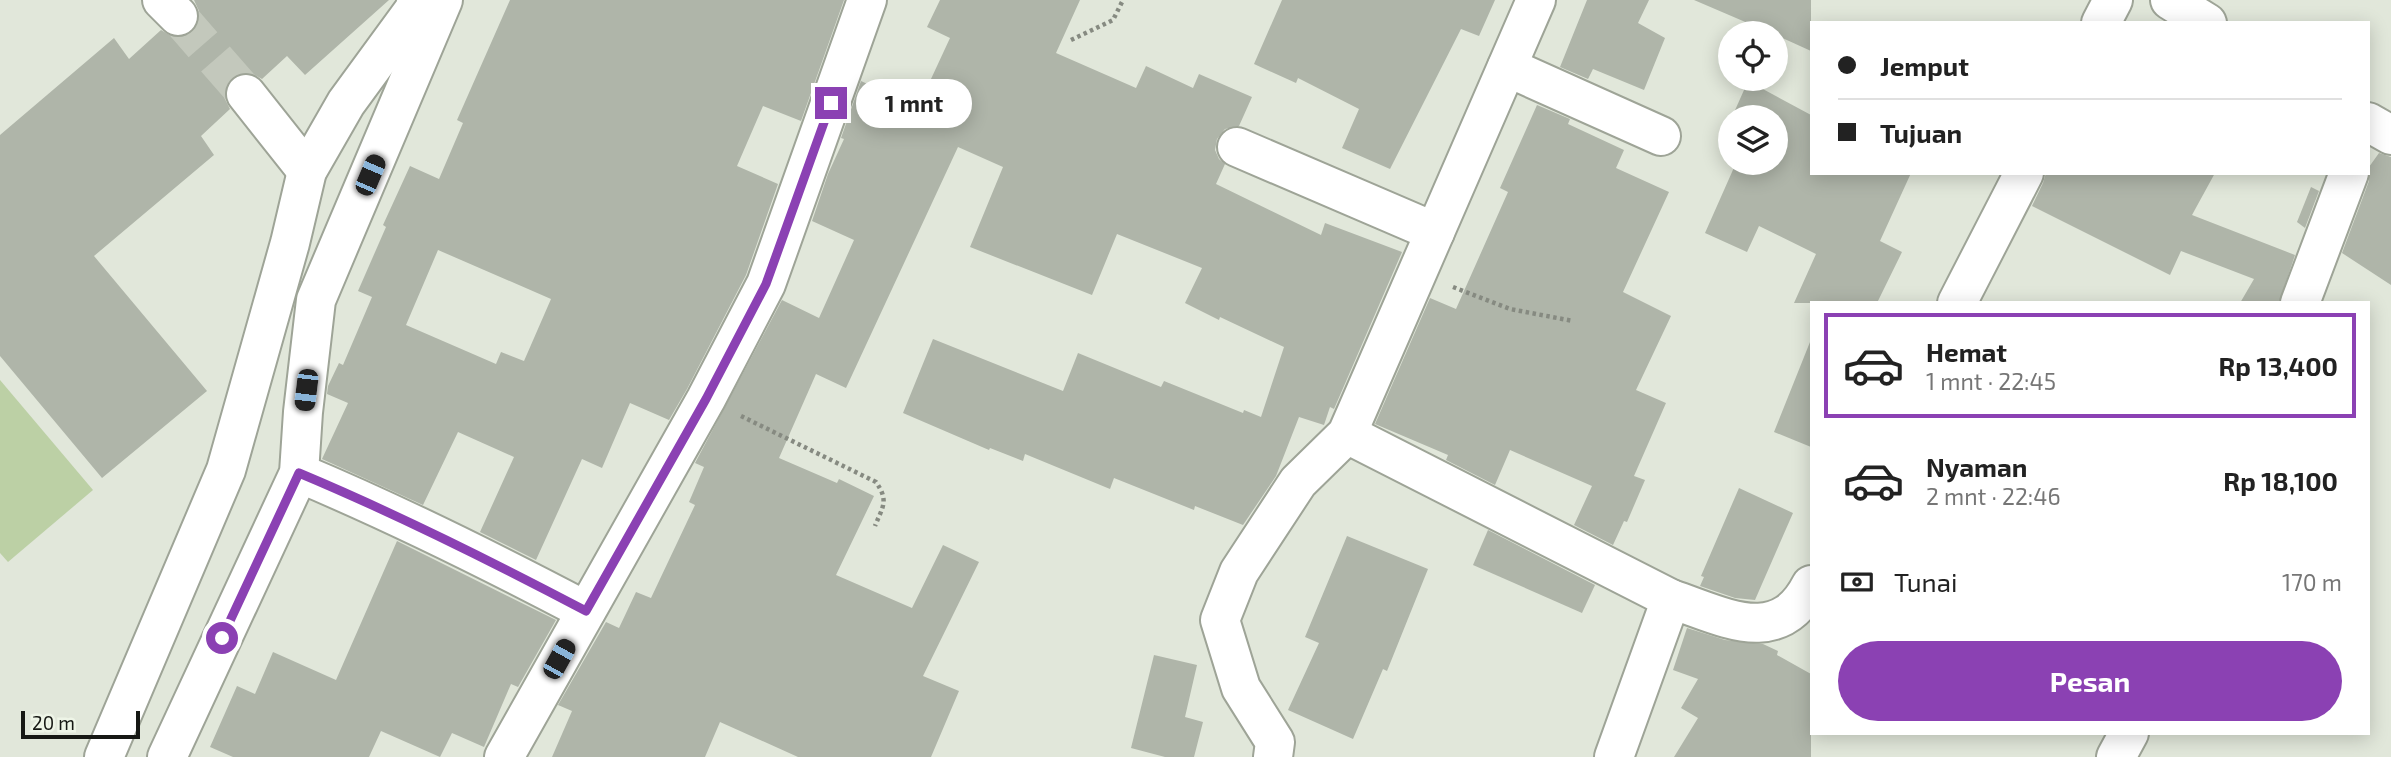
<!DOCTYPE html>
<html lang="id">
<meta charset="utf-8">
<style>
:root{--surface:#fff;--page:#f6f6f6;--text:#222;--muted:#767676;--line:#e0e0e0;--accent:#8b41b3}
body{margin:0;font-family:"Exo 2",sans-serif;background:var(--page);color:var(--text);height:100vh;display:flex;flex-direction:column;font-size:26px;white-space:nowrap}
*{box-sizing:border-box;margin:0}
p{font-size:23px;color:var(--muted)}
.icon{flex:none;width:38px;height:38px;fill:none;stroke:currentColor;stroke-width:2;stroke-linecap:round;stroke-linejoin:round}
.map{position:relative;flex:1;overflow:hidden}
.side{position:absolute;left:1810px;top:301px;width:560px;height:434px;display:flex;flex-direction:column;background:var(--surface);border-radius:0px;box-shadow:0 4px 18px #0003}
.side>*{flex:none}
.guide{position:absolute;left:1810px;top:21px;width:560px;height:154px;border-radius:0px;box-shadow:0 4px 18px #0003;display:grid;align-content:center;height:154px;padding:0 28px;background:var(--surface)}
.buttons{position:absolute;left:1718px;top:21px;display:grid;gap:14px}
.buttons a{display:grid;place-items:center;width:70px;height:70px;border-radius:50%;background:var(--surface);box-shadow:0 4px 18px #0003;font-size:35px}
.scale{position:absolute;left:21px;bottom:18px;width:119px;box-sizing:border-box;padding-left:7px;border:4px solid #161814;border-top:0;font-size:19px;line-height:24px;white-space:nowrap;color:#161814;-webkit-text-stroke:5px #eef5e7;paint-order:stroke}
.end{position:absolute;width:32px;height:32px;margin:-16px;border:9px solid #8b41b3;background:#fff;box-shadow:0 0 0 4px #fff}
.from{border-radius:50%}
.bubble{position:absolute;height:49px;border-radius:24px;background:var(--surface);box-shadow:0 4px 18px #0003;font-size:23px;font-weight:700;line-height:49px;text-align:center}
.car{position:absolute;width:21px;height:42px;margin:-21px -10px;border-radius:9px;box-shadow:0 0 5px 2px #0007;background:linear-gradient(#222 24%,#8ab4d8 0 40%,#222 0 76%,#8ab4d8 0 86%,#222 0)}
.guide b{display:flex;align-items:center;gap:24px;height:66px;font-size:26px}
.guide b+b{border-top:2px solid var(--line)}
.guide i{width:18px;height:18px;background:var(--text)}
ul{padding:12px 0 0;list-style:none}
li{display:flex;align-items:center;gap:21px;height:105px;margin:0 14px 10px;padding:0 14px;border:4px solid transparent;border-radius:0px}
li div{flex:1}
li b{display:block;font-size:26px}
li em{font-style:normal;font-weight:700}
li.current{border-color:var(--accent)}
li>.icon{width:63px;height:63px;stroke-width:1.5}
.pay{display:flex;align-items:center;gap:18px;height:77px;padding:0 28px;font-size:26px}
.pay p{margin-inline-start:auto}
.primary-button{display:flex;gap:14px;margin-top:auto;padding:14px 28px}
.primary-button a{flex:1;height:80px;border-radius:42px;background:var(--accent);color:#fff;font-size:28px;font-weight:700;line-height:80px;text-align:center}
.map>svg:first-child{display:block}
.green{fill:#bcd0a5}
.building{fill:#afb5a9;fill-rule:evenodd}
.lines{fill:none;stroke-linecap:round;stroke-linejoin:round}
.minor-tunnel{stroke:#c3c8bc;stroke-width:38;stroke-dasharray:38 19;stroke-linecap:butt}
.minor-casing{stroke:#9ea497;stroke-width:42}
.path{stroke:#868a81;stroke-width:4.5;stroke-dasharray:3.5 3.5;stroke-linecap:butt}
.minor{stroke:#fff;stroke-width:38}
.route{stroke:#8b41b3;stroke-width:9}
</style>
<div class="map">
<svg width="2391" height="757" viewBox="0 0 2391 757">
<rect width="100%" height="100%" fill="#e1e7da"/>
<polygon class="green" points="0,380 93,490 8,562 0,553"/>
<g class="building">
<polygon points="194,0 389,0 305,75 287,56 262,79 253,74 243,72 232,77 225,87 224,97 230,109 201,136 214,155 94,256 207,391 102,478 0,356 0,135 114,38 129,59 161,30 173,37 184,37 193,32 199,21 199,11"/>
<path d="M 510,0 L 844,0 L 801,121 L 763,106 L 737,166 L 778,184 L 746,275 L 687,389 L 669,420 L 630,403 L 602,468 L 582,459 L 536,560 L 480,532 L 514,457 L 458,432 L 423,505 L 322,459 L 348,403 L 327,394 L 328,386 L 339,363 L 343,365 L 372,297 L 358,291 L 386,227 L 383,225 L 410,166 L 439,179 L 463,123 L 457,120 ZM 438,250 L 551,299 L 524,361 L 501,352 L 496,364 L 406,325 Z"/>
<polygon points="940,0 1080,0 1056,53 1136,88 1146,66 1193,88 1199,74 1252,97 1239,126 1225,129 1217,139 1215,150 1219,159 1225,164 1216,184 1321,235 1325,223 1402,252 1334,409 1330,407 1324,425 1299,417 1276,476 1243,525 1195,506 1194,510 1114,478 1110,489 1025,454 1023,461 990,448 989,450 903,413 933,339 1063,391 1078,353 1161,387 1164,381 1243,413 1244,410 1261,417 1284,347 1220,317 1219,320 1185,303 1202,268 1117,234 1092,295 970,247 1003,167 958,147 846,388 816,374 779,458 837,483 839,479 874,496 836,575 912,608 943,545 979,562 923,676 959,691 931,757 798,757 720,722 705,757 552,757 572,711 558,705 606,622 619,628 636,592 651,598 695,505 689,502 704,467 695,463 782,300 819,318 854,240 812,221 828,174 844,139 841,138 861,81 918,107 950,38 927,27"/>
<polygon points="1282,0 1495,0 1479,36 1461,29 1390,169 1342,148 1359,109 1298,78 1296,83 1254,64"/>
<polygon points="1587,0 1649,0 1638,23 1665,38 1644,90 1593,69 1588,79 1560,67"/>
<polygon points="1694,0 1811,0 1811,51 1776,35 1776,33 1771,33"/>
<polygon points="1748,81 1811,115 1811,173 1911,173 1880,241 1902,252 1877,303 1794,303 1816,254 1759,226 1747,252 1705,233 1736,163 1776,163 1776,117 1732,117"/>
<polygon points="1537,105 1570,119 1568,124 1624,150 1616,168 1669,192 1623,292 1671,316 1636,390 1666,403 1634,476 1645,480 1627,522 1624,521 1613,545 1574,525 1592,486 1510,450 1495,485 1446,460 1448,455 1375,424 1430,298 1456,309 1508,192 1500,188"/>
<polygon points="2379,153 2391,157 2391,285 2342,253 2369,181 2369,167"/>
<polygon points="2046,173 2215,173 2192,215 2295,255 2279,303 2240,303 2254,279 2181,251 2170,275 2032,206 2043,183"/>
<polygon points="2311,187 2319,191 2305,228 2297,222"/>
<polygon points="1810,342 1811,343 1811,447 1774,432"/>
<polygon points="1739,488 1793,513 1755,600 1735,598 1700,586 1704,577 1701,576"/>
<polygon points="1488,530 1595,585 1582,613 1473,565"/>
<polygon points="1347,536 1428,569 1387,671 1383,669 1353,739 1288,710 1319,643 1305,637"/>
<polygon points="397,541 556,620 518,687 511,684 484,747 452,733 440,757 381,731 369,757 233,757 210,747 237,686 255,694 273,652 336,680"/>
<polygon points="1687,628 1725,640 1763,644 1778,651 1777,655 1811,674 1811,757 1674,757 1698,718 1681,708 1698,679 1673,670"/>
<polygon points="1154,655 1197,665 1185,717 1203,722 1194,757 1165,757 1131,748"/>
</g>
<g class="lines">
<polyline class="minor-tunnel" points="178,16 246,94"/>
<defs>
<g id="minor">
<polyline points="162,0 178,16"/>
<polyline points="2170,0 2207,23"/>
<polyline points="2101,23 2113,0"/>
<polyline points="1507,67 1661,136"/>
<polyline points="246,94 307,171"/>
<polyline points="2368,122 2391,135"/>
<polyline points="1237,147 1435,232"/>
<polyline points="1957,303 2024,173"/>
<polyline points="2300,303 2349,173"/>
<polyline points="1347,434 1671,599"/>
<path d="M 299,473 C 397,514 491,561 586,611"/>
<polyline points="104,757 226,470 290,243 307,171 346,103 414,10 417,0"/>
<polyline points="167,757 299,473 303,412 316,300 443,0"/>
<polyline points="504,757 706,399 766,284 867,0"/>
<polyline points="1273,757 1275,742 1241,688 1220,620 1239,572 1298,482 1347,434 1536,0"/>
<path d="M 1614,757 L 1671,599 C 1723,616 1778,649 1811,585"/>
<polyline points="2116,757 2129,733"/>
</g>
</defs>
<use href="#minor" class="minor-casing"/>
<g class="path">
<polyline points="1071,40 1113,20 1123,0"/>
<polyline points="1453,287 1510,309 1573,321"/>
<path d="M 741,416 L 876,482 C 889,501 883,506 875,526"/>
</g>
<use href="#minor" class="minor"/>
</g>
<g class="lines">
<path class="route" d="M 222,638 L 299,473 C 397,514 491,561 586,611 L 706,399 L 766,284 L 831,103"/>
</g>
</svg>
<div class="buttons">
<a><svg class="icon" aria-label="locate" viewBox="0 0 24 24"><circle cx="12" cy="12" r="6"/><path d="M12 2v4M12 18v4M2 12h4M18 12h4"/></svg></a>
<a><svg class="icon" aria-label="layers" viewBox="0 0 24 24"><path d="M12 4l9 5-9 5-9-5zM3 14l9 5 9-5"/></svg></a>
</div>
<div class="scale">20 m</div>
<i class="end from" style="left:222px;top:638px"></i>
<i class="end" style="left:831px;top:103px"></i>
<div class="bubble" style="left:856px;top:79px;width:116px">1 mnt</div>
<i class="car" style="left:370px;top:175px;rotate:23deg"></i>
<i class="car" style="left:306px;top:390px;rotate:187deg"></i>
<i class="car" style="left:559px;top:659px;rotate:29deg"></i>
<div class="guide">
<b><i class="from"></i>Jemput</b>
<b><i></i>Tujuan</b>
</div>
<section class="side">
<ul>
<li class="current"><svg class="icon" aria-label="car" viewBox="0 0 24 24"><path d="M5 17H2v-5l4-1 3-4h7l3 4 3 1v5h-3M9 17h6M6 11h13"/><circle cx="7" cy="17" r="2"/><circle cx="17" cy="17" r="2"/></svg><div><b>Hemat</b><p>1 mnt · 22:45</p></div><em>Rp 13,400</em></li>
<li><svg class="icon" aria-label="car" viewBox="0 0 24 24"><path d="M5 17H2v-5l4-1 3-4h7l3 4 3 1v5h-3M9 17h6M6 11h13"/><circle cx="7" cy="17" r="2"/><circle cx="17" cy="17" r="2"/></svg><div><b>Nyaman</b><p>2 mnt · 22:46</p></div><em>Rp 18,100</em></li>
</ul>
<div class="pay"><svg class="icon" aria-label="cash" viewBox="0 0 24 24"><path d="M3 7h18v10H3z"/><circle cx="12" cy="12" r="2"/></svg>Tunai<p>170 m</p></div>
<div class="primary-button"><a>Pesan</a></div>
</section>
</div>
